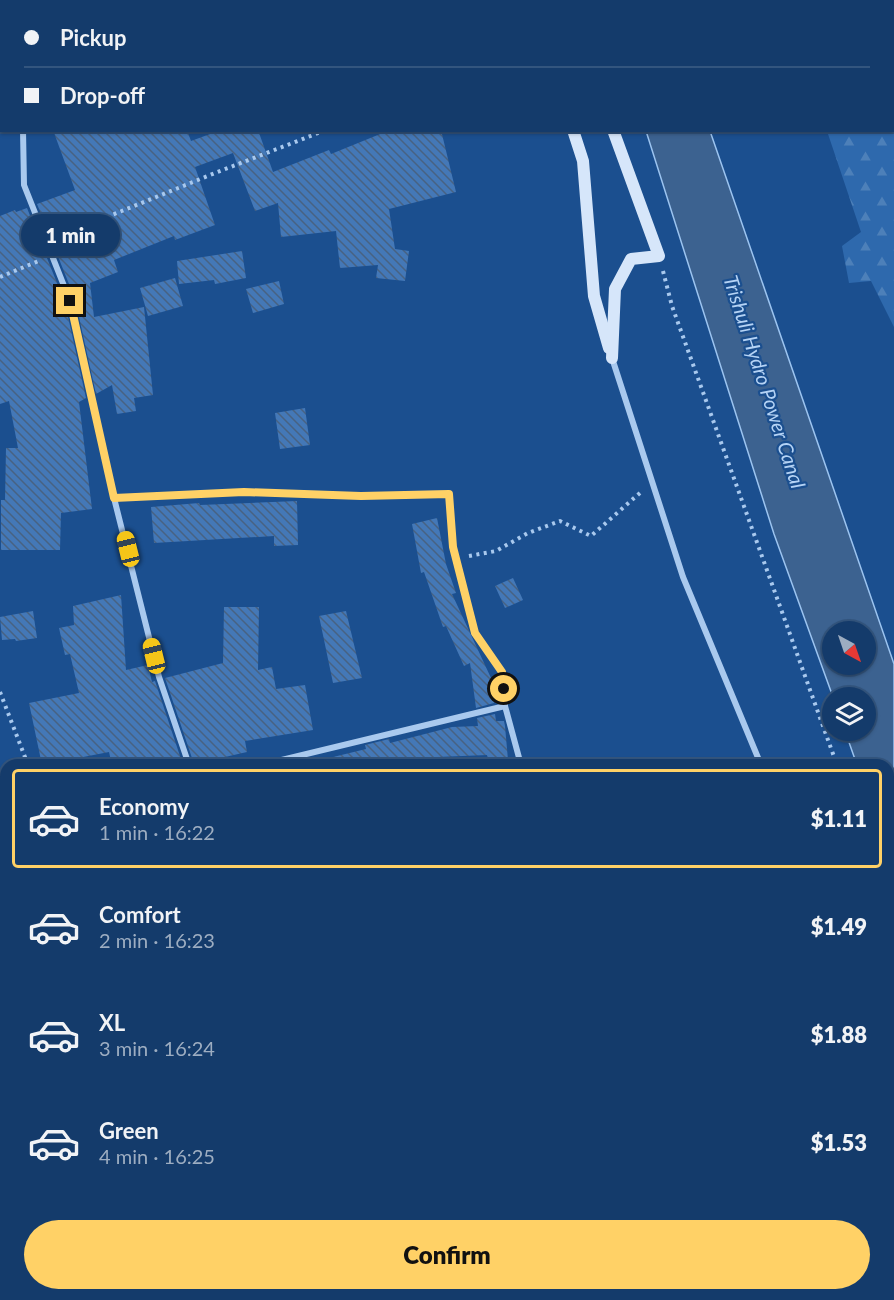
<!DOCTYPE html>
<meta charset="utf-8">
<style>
:root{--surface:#143b6b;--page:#214673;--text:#f1f3f6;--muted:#9dadc1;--line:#33557e;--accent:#ffd166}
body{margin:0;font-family:Lato,sans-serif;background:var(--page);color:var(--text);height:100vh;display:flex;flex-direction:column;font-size:22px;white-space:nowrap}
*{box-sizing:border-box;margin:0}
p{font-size:20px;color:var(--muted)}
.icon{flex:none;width:33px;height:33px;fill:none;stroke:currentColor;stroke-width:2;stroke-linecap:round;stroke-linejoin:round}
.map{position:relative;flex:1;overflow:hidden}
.panel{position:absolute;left:0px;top:759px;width:894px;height:542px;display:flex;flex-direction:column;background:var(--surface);border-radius:18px 18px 0 0;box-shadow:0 2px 4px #0004,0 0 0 2px var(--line)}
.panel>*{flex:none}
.hud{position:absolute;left:0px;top:0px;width:894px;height:132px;box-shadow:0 2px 4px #0004,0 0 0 2px var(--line);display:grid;align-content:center;height:132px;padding:0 24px;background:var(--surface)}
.needle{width:39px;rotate:140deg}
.tools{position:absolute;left:822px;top:621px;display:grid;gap:12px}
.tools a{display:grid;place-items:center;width:54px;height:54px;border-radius:50%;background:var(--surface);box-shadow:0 2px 4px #0004,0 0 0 2px var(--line);font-size:30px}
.end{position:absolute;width:27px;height:27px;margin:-14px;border:8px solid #ffd166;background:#111;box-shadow:0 0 0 3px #111}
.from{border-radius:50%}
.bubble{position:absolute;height:42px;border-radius:21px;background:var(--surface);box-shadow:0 2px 4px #0004,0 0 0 2px var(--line);font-size:20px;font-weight:800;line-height:42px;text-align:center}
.car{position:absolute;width:18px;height:36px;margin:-18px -9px;border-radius:8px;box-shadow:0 0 4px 2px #0007;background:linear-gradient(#f5c518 24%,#345 0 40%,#f5c518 0 76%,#345 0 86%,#f5c518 0)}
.hud b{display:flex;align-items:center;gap:21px;height:57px;font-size:22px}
.hud b+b{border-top:2px solid var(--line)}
.hud i{width:15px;height:15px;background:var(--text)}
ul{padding:10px 0 0;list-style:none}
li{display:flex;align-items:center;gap:18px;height:99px;margin:0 12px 9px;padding:0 12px;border:3px solid transparent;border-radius:6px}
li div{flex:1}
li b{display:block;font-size:22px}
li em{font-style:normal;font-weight:800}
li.on{border-color:var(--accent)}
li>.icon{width:54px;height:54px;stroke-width:1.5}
.cta{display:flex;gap:12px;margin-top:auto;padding:12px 24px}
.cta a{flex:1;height:69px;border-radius:36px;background:var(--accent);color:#111;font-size:24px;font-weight:800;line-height:69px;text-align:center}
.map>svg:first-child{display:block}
.forest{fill:url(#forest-firs)}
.water{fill:#3c6290;stroke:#9cc4f0;stroke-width:1.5;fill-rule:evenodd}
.building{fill:url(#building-back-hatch)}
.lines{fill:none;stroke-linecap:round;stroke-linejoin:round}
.path{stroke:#a9c9ee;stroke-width:4;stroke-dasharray:3 4.5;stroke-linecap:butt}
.street{stroke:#a9c9ee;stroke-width:6}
.secondary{stroke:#d6e6fa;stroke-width:12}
.route{stroke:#ffd166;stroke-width:8}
.labels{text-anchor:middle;stroke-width:4.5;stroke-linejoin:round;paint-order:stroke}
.water-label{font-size:20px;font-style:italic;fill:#b5d3f5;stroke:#1b4f8f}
</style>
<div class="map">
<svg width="894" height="1300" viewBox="0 0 894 1300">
<defs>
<pattern id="forest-firs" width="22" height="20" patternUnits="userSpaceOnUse" patternTransform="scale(1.5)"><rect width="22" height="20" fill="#2e69ad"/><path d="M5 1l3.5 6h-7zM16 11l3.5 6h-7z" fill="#4d80b9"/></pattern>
<pattern id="building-back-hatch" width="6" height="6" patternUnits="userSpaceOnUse" patternTransform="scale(1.5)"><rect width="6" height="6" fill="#4478b7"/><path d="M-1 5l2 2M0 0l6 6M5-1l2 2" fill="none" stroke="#486282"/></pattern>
</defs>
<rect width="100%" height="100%" fill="#1b4f8f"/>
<polygon class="forest" points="803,0 894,0 894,327 871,281 849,283 842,246 861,232 827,131 892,130 892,2"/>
<path class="water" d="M 646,131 L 710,131 L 894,664 L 894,866 L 888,850 L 888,765 L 857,765 L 845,731 L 866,730 L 866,698 L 833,697 L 774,534 ZM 832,632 L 866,632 L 866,664 L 832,664 Z"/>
<g class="building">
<polygon points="53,130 187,130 191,141 221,130 258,130 273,172 329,150 331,154 390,130 441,130 456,192 389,209 395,249 409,251 405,281 376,278 378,265 340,268 336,231 281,237 278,203 255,211 233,153 195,167 215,225 175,240 174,236 114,260 118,272 90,283 94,317 144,307 153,395 134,398 136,411 117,414 112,385 96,394 75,299 37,204 75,190"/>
<polygon points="27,208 65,303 86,398 79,402 92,509 61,513 60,550 1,550 1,500 5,500 6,448 18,448 9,401 0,404 0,216 15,210 16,212"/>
<polygon points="242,251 246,278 215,284 214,280 179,284 177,261"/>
<polygon points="175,278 183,306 148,316 140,288"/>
<polygon points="279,281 284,304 253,313 246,289"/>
<polygon points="305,408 310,445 280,449 275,413"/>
<polygon points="297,501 298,545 274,546 274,536 154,543 151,507 199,503 200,505"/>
<polygon points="437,518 446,564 456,593 452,594 491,678 494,703 476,708 470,663 464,666 446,626 443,627 424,572 421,573 412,524"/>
<polygon points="513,578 523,600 505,608 495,586"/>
<polygon points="121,595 126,670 148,665 152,682 155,681 183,765 112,765 109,752 42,765 29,703 79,693 70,654 65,655 59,628 74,625 73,606"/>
<polygon points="224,607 259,607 258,670 272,667 276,689 305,685 313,730 245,741 247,752 194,764 165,678 223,663"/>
<polygon points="33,611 37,638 16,641 15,639 2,640 0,617"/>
<polygon points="346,611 362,678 333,683 319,616"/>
<polygon points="495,714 496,721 504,721 505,726 508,760 488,761 487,755 438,757 440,765 330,765 329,758 366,749 365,745 389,739 390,743 452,727 478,726 477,718"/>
</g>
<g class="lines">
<g class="path">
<polyline points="58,237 215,173 326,130"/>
<polyline points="663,271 672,306 837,765"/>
<polyline points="0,277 41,260"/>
<polyline points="469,556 496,551 528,533 560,521 591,536 641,492"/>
<polyline points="0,692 28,765"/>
<polyline points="888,912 894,929"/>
<polyline points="613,1294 613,1300"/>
<polyline points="746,1300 747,1294"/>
</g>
<g class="street">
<polyline points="23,130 24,185 70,301 114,498 159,677 189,765"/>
<polyline points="612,358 683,577 761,765"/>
<polyline points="114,498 244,492 361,496 449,494 453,547 475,633 502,672 505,706 261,765"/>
<polyline points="505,706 521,765"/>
<polyline points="0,839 6,838"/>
<polyline points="181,1294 200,1300"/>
<polyline points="420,1294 424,1300"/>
<polyline points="237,1300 246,1294"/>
</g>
<g class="secondary">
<polyline points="50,0 52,2"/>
<polyline points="529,0 530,2"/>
<polyline points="574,0 574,2"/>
<polyline points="67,2 69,0"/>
<polyline points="573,130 583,161 594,296 609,348"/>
<polyline points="612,358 615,289 631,259 659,256 613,130"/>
</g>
</g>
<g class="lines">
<polyline class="route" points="70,301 114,498 244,492 361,496 449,494 453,547 475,633 502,672 504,689"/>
</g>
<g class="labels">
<g class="water-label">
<text transform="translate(764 382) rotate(72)" y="7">Trishuli Hydro Power Canal</text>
</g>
</g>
</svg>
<div class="tools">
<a><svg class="needle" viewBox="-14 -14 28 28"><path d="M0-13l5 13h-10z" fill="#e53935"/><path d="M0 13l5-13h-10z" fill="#9dadc1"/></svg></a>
<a><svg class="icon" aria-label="layers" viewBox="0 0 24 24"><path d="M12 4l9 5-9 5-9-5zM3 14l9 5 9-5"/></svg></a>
</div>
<i class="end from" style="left:504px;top:689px"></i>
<i class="end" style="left:70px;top:301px"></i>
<div class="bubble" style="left:21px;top:214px;width:99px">1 min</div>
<i class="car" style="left:128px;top:549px;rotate:346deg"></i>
<i class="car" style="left:154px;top:656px;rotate:346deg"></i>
<div class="hud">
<b><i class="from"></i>Pickup</b>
<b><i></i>Drop-off</b>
</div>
<section class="panel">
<ul>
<li class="on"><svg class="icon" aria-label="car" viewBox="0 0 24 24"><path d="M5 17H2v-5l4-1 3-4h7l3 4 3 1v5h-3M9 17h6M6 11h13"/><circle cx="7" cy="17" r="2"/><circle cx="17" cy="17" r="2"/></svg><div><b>Economy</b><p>1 min · 16:22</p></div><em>$1.11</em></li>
<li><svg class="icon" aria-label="car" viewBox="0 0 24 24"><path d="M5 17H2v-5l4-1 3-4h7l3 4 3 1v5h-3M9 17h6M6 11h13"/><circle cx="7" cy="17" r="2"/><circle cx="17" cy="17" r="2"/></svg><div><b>Comfort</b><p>2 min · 16:23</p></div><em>$1.49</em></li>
<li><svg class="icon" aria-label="car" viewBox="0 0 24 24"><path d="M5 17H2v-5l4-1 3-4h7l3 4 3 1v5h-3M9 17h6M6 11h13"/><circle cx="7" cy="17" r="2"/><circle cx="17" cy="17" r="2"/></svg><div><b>XL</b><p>3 min · 16:24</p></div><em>$1.88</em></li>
<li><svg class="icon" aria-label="car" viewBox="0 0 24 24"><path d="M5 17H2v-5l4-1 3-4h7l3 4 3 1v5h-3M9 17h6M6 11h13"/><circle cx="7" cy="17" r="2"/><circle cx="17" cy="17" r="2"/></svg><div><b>Green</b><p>4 min · 16:25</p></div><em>$1.53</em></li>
</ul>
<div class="cta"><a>Confirm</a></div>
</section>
</div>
